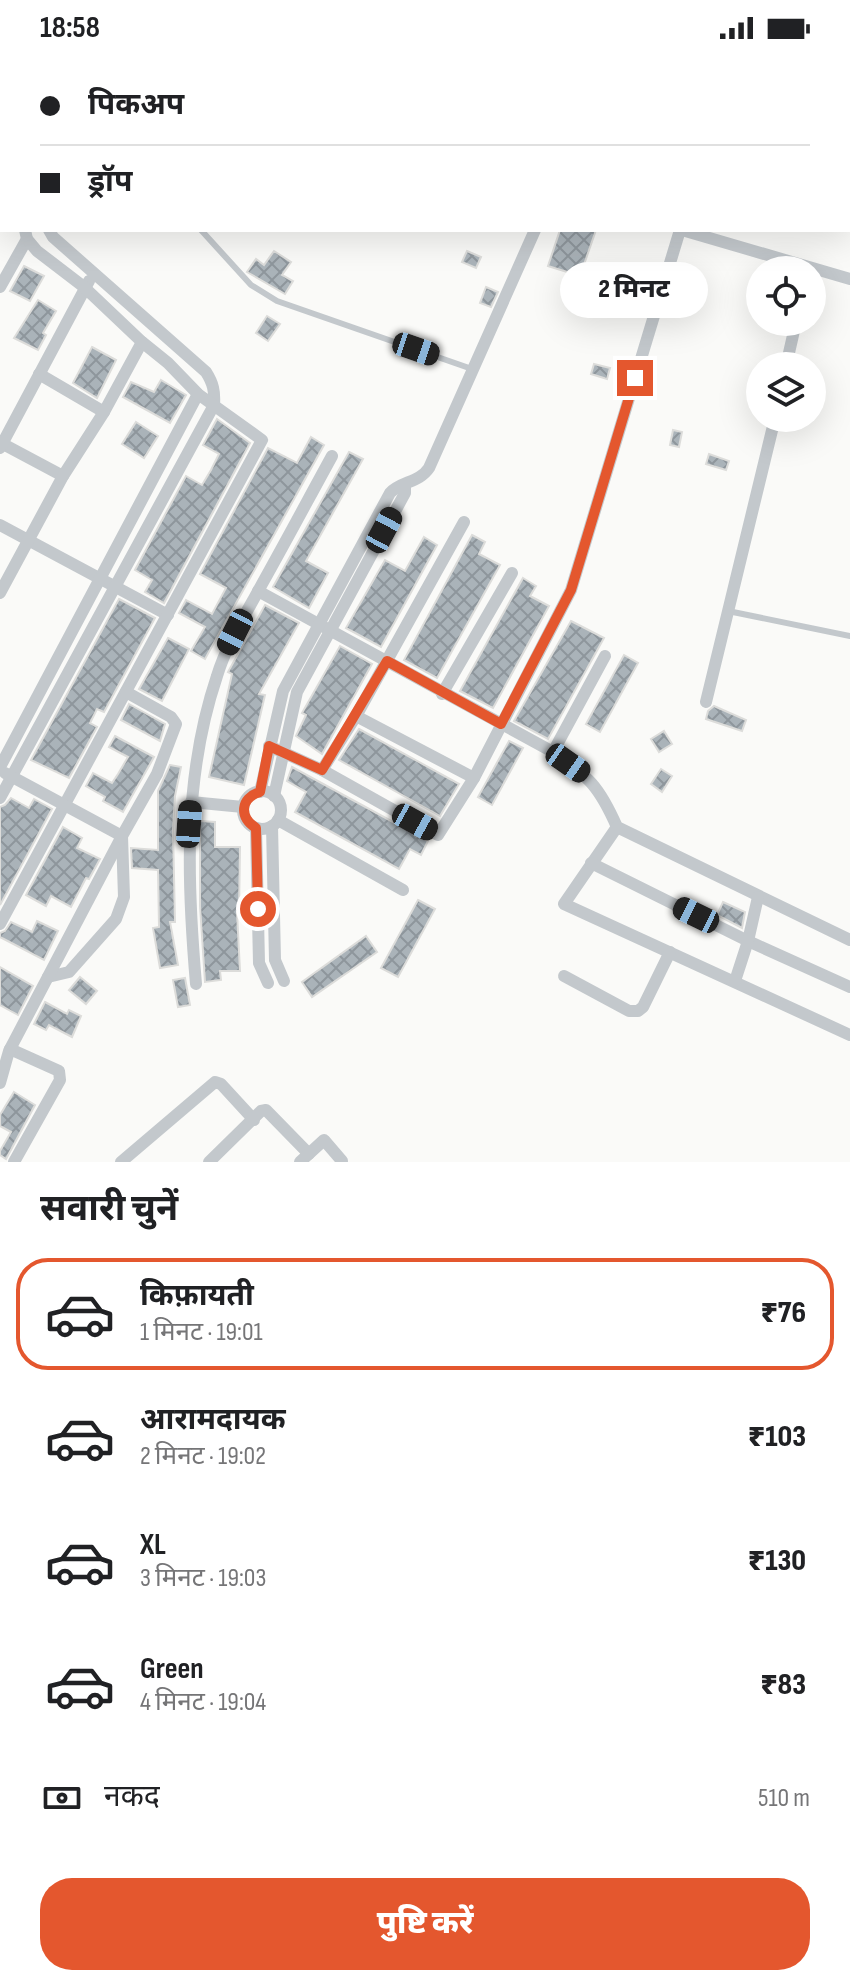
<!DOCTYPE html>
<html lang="hi">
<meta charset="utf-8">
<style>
:root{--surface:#fff;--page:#f6f6f6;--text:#202124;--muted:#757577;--line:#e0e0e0;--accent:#e4572e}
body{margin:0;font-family:"Sofia Sans Condensed","Noto Sans Devanagari",sans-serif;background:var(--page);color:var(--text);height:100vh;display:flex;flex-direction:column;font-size:30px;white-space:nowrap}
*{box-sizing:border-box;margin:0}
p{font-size:26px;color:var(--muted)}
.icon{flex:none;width:44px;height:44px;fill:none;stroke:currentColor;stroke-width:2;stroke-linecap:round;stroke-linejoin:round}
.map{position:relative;height:1106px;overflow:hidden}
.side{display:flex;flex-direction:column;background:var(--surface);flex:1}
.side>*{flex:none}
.guide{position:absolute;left:0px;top:0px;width:850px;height:176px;box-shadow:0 8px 32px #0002;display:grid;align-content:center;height:176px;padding:0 40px;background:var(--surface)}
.fabs{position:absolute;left:746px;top:200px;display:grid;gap:16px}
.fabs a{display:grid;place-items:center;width:80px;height:80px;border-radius:50%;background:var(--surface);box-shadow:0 8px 32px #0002;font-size:40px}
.end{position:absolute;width:36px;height:36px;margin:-18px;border:10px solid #e4572e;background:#fff;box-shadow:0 0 0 4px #fff}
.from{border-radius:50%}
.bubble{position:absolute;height:56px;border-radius:28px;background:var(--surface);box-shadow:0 8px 32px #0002;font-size:26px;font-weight:800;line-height:56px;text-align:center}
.car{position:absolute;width:24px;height:48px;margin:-24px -12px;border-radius:10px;box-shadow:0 0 6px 2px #0007;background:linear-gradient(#222 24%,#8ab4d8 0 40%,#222 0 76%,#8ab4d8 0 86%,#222 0)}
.guide b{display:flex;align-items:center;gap:28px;height:76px;font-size:30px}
.guide b+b{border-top:2px solid var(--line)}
.guide i{width:20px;height:20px;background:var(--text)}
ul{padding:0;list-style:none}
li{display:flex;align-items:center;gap:24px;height:112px;margin:0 16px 12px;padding:0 24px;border:4px solid transparent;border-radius:32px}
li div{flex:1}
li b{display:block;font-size:30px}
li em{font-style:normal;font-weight:800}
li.current{border-color:var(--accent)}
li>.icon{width:72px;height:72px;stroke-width:1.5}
h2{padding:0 40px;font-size:36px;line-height:96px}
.pay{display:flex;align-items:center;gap:20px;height:88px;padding:0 40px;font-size:30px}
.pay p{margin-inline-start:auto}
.cta{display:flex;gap:16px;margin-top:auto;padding:16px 40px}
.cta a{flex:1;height:92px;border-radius:32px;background:var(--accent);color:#fff;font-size:32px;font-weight:800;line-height:92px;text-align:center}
.status{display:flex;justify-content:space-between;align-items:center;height:56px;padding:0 40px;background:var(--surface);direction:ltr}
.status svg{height:22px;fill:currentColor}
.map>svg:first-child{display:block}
.building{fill:url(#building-cross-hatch);stroke:#dcdcda;stroke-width:2}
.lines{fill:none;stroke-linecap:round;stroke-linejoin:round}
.service{stroke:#c3c8cc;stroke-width:6}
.minor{stroke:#c3c8cc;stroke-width:12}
.route{stroke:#e4572e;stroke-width:10}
</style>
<div class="status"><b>18:58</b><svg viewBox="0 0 49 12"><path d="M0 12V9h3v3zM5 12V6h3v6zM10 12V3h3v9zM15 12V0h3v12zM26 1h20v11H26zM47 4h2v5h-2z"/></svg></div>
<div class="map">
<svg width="850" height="1106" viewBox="0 0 850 1106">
<defs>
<pattern id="building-cross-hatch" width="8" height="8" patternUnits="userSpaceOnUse" patternTransform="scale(2)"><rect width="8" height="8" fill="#aab3b9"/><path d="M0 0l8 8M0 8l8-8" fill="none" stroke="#8e969c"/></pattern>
</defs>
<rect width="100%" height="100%" fill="#fafaf8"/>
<g class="building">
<polygon points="560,174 596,174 580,220 548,210"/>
<polygon points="274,195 291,206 282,219 293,225 285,238 247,216 256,203 264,209"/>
<polygon points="467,195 481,201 476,212 462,206"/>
<polygon points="24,210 44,220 30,245 10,235"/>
<polygon points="486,231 498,236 491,251 480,247"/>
<polygon points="38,244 56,255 43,277 46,279 38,294 14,282"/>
<polygon points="267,260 280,268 268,285 256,277"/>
<polygon points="92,291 116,304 97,342 73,327"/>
<polygon points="594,308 610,312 607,323 591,318"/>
<polygon points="161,324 186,339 170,367 123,341 131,326 154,336"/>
<polygon points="217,363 250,387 164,547 145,536 152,524 135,514 186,420 202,429 211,414 219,398 203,389"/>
<polygon points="136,366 158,380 144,402 122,388"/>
<polygon points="673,374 682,376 679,391 670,389"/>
<polygon points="311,381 324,389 205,603 191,595 205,571 179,557 186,544 212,558 226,532 200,518 268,392 297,407"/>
<polygon points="349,396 363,403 306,505 328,517 309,552 273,531"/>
<polygon points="709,398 729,405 726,414 706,408"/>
<polygon points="472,479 485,486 479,498 500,509 437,622 404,604"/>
<polygon points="424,481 437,489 381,591 346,572 385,504 405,515"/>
<polygon points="523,522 536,530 530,540 549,550 493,652 460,635"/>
<polygon points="119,543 155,562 104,656 97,653 90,667 97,671 69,722 31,704"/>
<polygon points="265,549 299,567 259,638 265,639 244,729 209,721 232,618 228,616"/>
<polygon points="571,565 604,582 548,683 514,665"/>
<polygon points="168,582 189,593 162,645 139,633"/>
<polygon points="340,590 372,608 322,698 296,680 306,659 302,657"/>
<polygon points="624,599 638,607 600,676 586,668"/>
<polygon points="129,648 165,668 160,685 121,664"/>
<polygon points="714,650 746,664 742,675 706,663 708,655"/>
<polygon points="359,673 459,728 440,760 339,704"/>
<polygon points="664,675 672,688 659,696 651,683"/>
<polygon points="115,680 154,701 123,756 103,745 105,741 86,730 93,717 112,727 118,718 128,701 109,691"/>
<polygon points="509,685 523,692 492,749 478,741"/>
<polygon points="170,709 181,711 175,740 173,774 175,866 170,866 178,909 160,912 153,872 159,871 158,814 132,812 131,792 158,794 158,735"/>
<polygon points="292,711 428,785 421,799 410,793 399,813 295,756 306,736 287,725"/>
<polygon points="661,713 672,720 662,736 651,728"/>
<polygon points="11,742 29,752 34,743 52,753 0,849 0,751 5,749"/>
<polygon points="200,765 215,766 215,791 240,791 239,856 237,856 240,915 220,915 221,924 205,926 200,850"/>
<polygon points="63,771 82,782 77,792 100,803 89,823 86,822 71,851 51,840 46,850 26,839"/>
<polygon points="418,844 435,853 398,921 381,912"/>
<polygon points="723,846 745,856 742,872 717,859"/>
<polygon points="37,865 58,875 44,904 0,881 0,877 5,875 11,866 32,876"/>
<polygon points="366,880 377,896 312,941 302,926"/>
<polygon points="0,911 33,930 18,959 0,949"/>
<polygon points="80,921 97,935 86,948 69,934"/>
<polygon points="185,922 190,949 178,951 173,924"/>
<polygon points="45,946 67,958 69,954 81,960 72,981 49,969 46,974 34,968"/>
<polygon points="14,1036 35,1049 6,1103 0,1099 0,1095 11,1076 0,1070 0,1059"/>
</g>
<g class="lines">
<g class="service">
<polyline points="201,174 251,229 277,245 472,313"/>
<polyline points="728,555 850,580"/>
</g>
<g class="minor">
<polyline points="612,0 621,2"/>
<polyline points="25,2 26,0"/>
<polyline points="89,2 90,0"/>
<polyline points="107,2 107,0"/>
<polyline points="554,2 555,0"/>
<polyline points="848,45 850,46"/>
<polyline points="0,141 2,143"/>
<polyline points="682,174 850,223"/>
<polyline points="0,231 27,183"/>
<polyline points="786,310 796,266"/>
<polyline points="39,318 104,356"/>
<polyline points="3,388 63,420"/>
<polyline points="0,392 89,225"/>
<polyline points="0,469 168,559"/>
<path d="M 258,535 L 553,696 C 589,721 599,730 617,771 L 850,884"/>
<polyline points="0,537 63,420 104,356 142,286"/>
<polyline points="442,638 512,517"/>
<polyline points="706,646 775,362"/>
<polyline points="356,660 474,722"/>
<polyline points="269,690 322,714 438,779 474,722 571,534 680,174"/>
<polyline points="553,696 605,600"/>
<polyline points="0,711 198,338"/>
<polyline points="322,714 356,660 464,466"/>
<circle cx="262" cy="754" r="19"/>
<path d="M 260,736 L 283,635 L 390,437 C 401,425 419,427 429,412 L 535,174"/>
<polyline points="274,740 297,636 405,437 405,429"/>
<path d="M 0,742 L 214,349 C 215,335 213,327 206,316 L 53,181 L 49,174"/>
<polyline points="191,746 243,751"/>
<polyline points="278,764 403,834"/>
<polyline points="272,770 275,904 284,925"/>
<polyline points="617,771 564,848 850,979"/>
<polyline points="256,772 259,907 268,927"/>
<polyline points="591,807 748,885 850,931"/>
<polyline points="0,868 262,384 198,338 168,307 142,286 84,231 37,195 27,183 25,174"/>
<polyline points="564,920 629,955 638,955 643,951 670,896"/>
<polyline points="48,921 69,916 116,863 124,841 122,780 157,718 176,668 171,661 126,636"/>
<polyline points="735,925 748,885 758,841"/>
<path d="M 196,928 C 187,824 183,721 217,620 C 227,587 246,558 262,528 C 286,485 309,442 332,400"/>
<polyline points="10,993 59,1015 60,1024 14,1106"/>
<polyline points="0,1027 9,995 122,780 5,717"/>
<polyline points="121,1106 215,1026 221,1028 254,1064"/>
<polyline points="209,1106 261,1055 266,1054 309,1098"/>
<polyline points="300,1106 324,1084 342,1105"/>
</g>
</g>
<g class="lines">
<path class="route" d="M 258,853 L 256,772 C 239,761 240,742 260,736 L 269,690 L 322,714 L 387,605 L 501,668 L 571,534 L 635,322"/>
</g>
</svg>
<div class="fabs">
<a><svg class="icon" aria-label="locate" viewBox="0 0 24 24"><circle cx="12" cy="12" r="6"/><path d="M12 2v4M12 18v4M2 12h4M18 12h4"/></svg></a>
<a><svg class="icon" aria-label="layers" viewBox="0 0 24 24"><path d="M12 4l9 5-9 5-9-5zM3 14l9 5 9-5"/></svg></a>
</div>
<i class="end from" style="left:258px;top:853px"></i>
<i class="end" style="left:635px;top:322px"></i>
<div class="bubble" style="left:560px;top:206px;width:148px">2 मिनट</div>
<i class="car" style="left:416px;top:293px;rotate:109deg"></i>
<i class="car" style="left:384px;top:474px;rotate:28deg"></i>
<i class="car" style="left:235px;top:576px;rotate:207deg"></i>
<i class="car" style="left:568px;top:707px;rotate:125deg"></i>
<i class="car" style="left:415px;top:766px;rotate:119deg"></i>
<i class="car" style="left:189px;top:768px;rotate:4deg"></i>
<i class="car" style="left:696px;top:859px;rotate:296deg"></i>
<div class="guide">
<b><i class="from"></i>पिकअप</b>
<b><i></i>ड्रॉप</b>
</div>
</div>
<section class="side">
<h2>सवारी चुनें</h2>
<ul>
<li class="current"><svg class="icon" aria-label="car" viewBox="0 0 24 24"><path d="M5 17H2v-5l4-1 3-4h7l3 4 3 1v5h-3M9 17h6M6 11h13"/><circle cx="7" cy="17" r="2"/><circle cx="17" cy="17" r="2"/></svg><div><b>किफ़ायती</b><p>1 मिनट · 19:01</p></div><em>₹76</em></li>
<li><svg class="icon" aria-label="car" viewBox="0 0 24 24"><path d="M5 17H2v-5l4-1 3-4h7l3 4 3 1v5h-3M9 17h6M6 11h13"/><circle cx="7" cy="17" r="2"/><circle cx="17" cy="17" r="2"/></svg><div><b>आरामदायक</b><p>2 मिनट · 19:02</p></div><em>₹103</em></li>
<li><svg class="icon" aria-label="car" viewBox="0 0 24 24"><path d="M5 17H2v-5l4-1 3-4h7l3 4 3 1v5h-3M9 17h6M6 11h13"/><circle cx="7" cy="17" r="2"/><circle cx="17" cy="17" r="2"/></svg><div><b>XL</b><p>3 मिनट · 19:03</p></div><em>₹130</em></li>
<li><svg class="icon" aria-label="car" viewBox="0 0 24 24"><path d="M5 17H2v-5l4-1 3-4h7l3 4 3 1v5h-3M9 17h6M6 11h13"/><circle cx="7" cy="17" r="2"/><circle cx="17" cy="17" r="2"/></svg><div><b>Green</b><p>4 मिनट · 19:04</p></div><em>₹83</em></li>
</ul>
<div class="pay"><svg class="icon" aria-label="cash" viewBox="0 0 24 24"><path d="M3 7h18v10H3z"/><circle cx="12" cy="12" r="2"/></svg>नकद<p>510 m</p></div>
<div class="cta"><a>पुष्टि करें</a></div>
</section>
